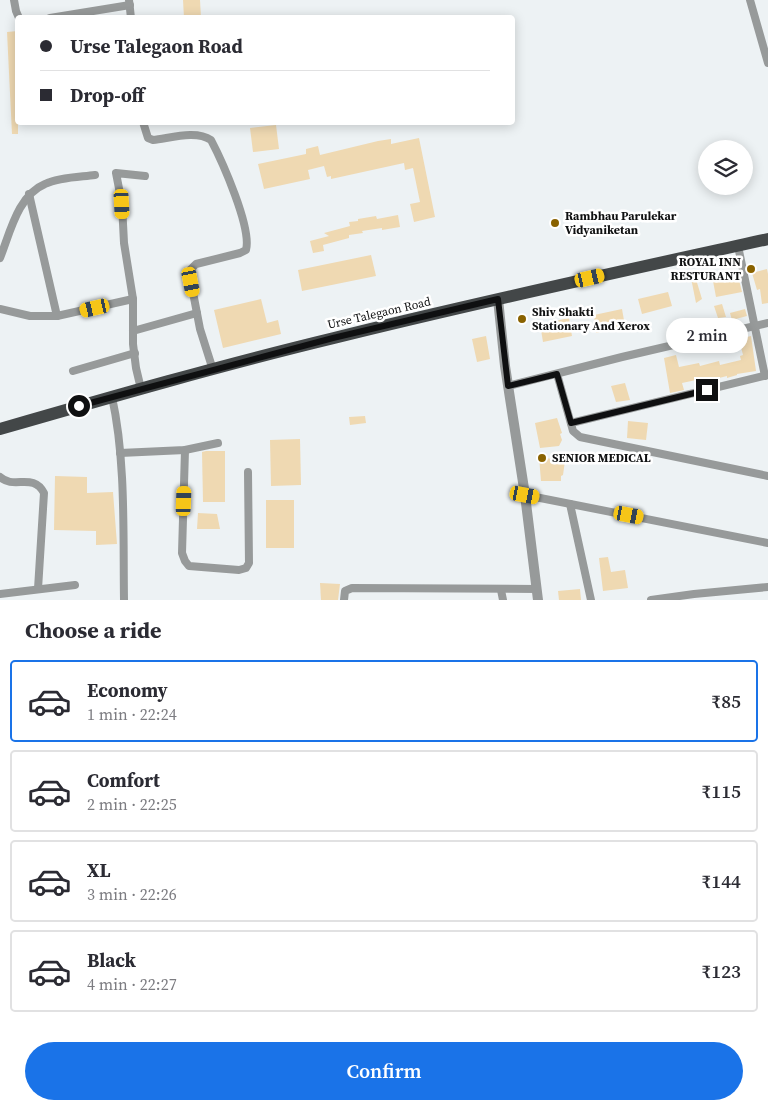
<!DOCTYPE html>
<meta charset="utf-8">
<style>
:root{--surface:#fff;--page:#f2f2f3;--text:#2b2b33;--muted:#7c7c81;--line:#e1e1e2;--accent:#1a73e8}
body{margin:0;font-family:"Source Serif 4",serif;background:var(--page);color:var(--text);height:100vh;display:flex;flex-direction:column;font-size:19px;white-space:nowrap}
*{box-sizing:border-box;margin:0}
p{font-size:16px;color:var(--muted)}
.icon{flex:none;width:28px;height:28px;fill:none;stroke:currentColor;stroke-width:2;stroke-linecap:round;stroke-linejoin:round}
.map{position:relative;height:600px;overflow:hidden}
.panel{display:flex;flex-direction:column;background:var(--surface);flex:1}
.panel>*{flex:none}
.guide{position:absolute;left:15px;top:15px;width:500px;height:110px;border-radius:5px;box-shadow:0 2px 12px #0003;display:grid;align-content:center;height:110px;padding:0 25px;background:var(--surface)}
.controls{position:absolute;left:698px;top:140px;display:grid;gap:10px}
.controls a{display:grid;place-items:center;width:55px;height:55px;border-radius:50%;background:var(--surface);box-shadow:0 2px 12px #0003;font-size:25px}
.end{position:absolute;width:22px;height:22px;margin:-11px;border:6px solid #0f1011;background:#fff;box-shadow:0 0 0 2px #fff}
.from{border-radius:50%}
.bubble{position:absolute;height:35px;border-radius:18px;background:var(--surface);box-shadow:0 2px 12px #0003;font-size:16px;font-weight:600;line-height:35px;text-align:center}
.car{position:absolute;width:15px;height:30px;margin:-15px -8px;border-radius:6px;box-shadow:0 0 4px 1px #0007;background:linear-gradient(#f5c518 24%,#345 0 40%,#f5c518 0 76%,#345 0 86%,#f5c518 0)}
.guide b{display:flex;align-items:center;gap:18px;height:48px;font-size:19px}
.guide b+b{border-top:1px solid var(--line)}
.guide i{width:12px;height:12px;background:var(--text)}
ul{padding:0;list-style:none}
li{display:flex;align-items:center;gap:15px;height:82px;margin:0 10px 8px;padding:0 15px;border:2px solid var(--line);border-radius:5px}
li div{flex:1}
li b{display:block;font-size:19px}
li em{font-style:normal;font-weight:600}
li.selected{border-color:var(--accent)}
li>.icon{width:45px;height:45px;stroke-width:1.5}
h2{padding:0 25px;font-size:22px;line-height:60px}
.action{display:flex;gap:10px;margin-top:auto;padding:10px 25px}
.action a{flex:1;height:58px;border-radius:30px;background:var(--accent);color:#fff;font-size:20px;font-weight:600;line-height:58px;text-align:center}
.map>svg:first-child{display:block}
.building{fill:#efd9b2}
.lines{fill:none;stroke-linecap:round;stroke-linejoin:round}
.minor{stroke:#979a9a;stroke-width:8}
.tertiary{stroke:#979a9a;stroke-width:10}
.trunk{stroke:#434748;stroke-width:12}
.route{stroke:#0f1011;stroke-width:6}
.poi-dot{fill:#896200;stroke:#fff;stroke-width:2}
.labels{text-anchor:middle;stroke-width:5;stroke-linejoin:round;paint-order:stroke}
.poi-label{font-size:12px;font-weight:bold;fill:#0f1011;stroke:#fff;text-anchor:start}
.street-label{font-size:12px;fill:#0f1011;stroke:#fff}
</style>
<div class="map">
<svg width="768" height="600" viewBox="0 0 768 600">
<rect width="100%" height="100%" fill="#edf2f4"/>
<g class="building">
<polygon points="183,0 200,0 201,18 184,18"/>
<polygon points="18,31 18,134 12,134 7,32"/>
<polygon points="276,125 279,149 253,152 250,128"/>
<polygon points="419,138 435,217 414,222 410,204 420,202 413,168 405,170 404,163 331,179 331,176 327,177 324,166 308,170 310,179 264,189 258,164 306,154 306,149 318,146 320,155 378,141 391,139 391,144"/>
<polygon points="398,215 400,227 382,230 382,228 362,231 363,233 349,235 349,238 323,245 324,251 313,253 310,241 329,236 324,233 350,226 349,222 358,221 358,219 376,216 377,219"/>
<polygon points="371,255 376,276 302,291 298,270"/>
<polygon points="767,269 768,274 768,303 762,304 760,289 757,290 752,273"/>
<polygon points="695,276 702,299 696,303 691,278"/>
<polygon points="738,276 742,292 716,297 713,281"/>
<polygon points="668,292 672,306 642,314 638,299"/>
<polygon points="261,299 267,323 278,320 281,334 223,348 214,310"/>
<polygon points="722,304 726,317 718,318 714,306"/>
<polygon points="622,309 625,326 596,333 594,315"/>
<polygon points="745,309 747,316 732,320 730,313"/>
<polygon points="569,318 572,336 543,342 540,324"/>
<polygon points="486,336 490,359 477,362 472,339"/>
<polygon points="751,336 756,371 737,374 737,375 727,378 727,376 711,380 710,377 682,383 684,390 670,393 664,358 676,355 679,367 699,363 700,366 719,361 720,365 741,360 740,356 743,355 739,339"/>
<polygon points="625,383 630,400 616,402 611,386"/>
<polygon points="365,416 366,423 350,425 349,417"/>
<polygon points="557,418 562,433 560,434 562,440 559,446 540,448 535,423"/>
<polygon points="628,421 648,423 646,440 627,438"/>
<polygon points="300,439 301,485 271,486 270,440"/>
<polygon points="206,451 225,451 225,502 203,502 202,452"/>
<polygon points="539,457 565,461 563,475 561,476 561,481 541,481"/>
<polygon points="55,476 87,477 87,493 113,492 117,544 96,545 96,531 54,530"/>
<rect x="266" y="500" width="28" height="48"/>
<polygon points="198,513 217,514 220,529 197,529"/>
<polygon points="608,557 611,572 625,570 628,588 603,591 599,558"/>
<polygon points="320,583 340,584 338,600 321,600"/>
<polygon points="580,589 581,600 559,600 558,591"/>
</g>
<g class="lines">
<g class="minor">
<polyline points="14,0 16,11 19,18"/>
<polyline points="129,0 131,18"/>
<polyline points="750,0 768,63"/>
<polyline points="50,18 130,5"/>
<path d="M 143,122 L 148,138 L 153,140 C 171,138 196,130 211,140 C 222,161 252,228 246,250 L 240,253 L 196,264 L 190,270 L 191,282 L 200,329 L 213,370"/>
<polyline points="29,194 57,316"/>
<polyline points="738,246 765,376"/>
<path d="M 0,258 C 10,233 18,195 45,184 C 60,177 80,177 95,175"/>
<polyline points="0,309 30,316 57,316 133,299"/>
<polyline points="133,331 197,313"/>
<polyline points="73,371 135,353"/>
<polyline points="557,374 573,431 580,437 768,476"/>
<polyline points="508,386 622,357 768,323"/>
<polyline points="141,389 136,368 133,344 133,299 124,243 122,204 116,173 145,176"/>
<path d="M 112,397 C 126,460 123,535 124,600"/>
<polyline points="571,423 768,375"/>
<polyline points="185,450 182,553 185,561 189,566 239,570 246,568 249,563 248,472"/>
<polyline points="120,453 185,450 218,443"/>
<path d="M 0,477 C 14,490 33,472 44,493 L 38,589"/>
<polyline points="525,495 768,543"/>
<polyline points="570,504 591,600"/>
<polyline points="501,590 503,600"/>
<polyline points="0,594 75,585"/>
<polyline points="344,600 345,591 352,588 537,589"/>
<polyline points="651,600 694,594 768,587"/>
</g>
<polyline class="tertiary" points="498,299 505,366 525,495 538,600"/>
<path class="trunk" d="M 0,429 C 111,397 222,365 334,338 C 478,302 623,271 768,239"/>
</g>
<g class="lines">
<polyline class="route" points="79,406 333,338 498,299 508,386 557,374 571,423 707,390"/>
</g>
<g class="poi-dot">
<circle cx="555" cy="223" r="5"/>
<circle cx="751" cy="269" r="5"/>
<circle cx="522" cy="319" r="5"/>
<circle cx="542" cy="458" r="5"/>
</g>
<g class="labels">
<g class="poi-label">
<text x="565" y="220">Rambhau Parulekar<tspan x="565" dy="14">Vidyaniketan</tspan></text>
<text x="741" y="266" text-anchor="end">ROYAL INN<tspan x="741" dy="14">RESTURANT</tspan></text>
<text x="532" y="316">Shiv Shakti<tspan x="532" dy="14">Stationary And Xerox</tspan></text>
<text x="552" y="462">SENIOR MEDICAL</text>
</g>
<g class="street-label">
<text transform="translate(379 313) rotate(-13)" y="4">Urse Talegaon Road</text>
</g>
</g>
</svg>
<div class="controls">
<a><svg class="icon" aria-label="layers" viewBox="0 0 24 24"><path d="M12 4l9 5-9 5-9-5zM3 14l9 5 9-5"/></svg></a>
</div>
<i class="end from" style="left:79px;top:406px"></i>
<i class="end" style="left:707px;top:390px"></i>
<div class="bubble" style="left:666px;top:318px;width:82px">2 min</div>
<i class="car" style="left:122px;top:204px;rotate:177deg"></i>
<i class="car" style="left:590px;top:278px;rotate:77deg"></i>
<i class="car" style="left:191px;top:282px;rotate:169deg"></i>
<i class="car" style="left:95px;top:308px;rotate:257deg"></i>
<i class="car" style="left:525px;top:495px;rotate:101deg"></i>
<i class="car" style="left:184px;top:501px;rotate:2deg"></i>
<i class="car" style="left:629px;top:515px;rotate:101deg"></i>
<div class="guide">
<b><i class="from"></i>Urse Talegaon Road</b>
<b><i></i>Drop-off</b>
</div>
</div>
<section class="panel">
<h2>Choose a ride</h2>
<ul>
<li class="selected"><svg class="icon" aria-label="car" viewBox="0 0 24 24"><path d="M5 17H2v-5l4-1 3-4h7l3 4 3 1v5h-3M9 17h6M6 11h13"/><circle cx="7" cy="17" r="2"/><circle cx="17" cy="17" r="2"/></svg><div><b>Economy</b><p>1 min · 22:24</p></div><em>₹85</em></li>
<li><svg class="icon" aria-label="car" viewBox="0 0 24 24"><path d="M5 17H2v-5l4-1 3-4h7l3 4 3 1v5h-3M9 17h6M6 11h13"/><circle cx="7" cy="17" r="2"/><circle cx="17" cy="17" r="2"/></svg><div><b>Comfort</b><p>2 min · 22:25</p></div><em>₹115</em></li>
<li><svg class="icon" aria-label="car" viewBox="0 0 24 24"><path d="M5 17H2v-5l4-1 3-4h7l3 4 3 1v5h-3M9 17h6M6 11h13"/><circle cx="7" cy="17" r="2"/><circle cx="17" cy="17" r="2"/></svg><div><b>XL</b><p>3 min · 22:26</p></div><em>₹144</em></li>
<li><svg class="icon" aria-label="car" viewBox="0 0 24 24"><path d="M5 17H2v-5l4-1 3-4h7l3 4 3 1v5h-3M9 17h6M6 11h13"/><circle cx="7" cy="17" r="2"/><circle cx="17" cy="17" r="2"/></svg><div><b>Black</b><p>4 min · 22:27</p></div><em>₹123</em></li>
</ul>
<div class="action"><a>Confirm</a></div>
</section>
